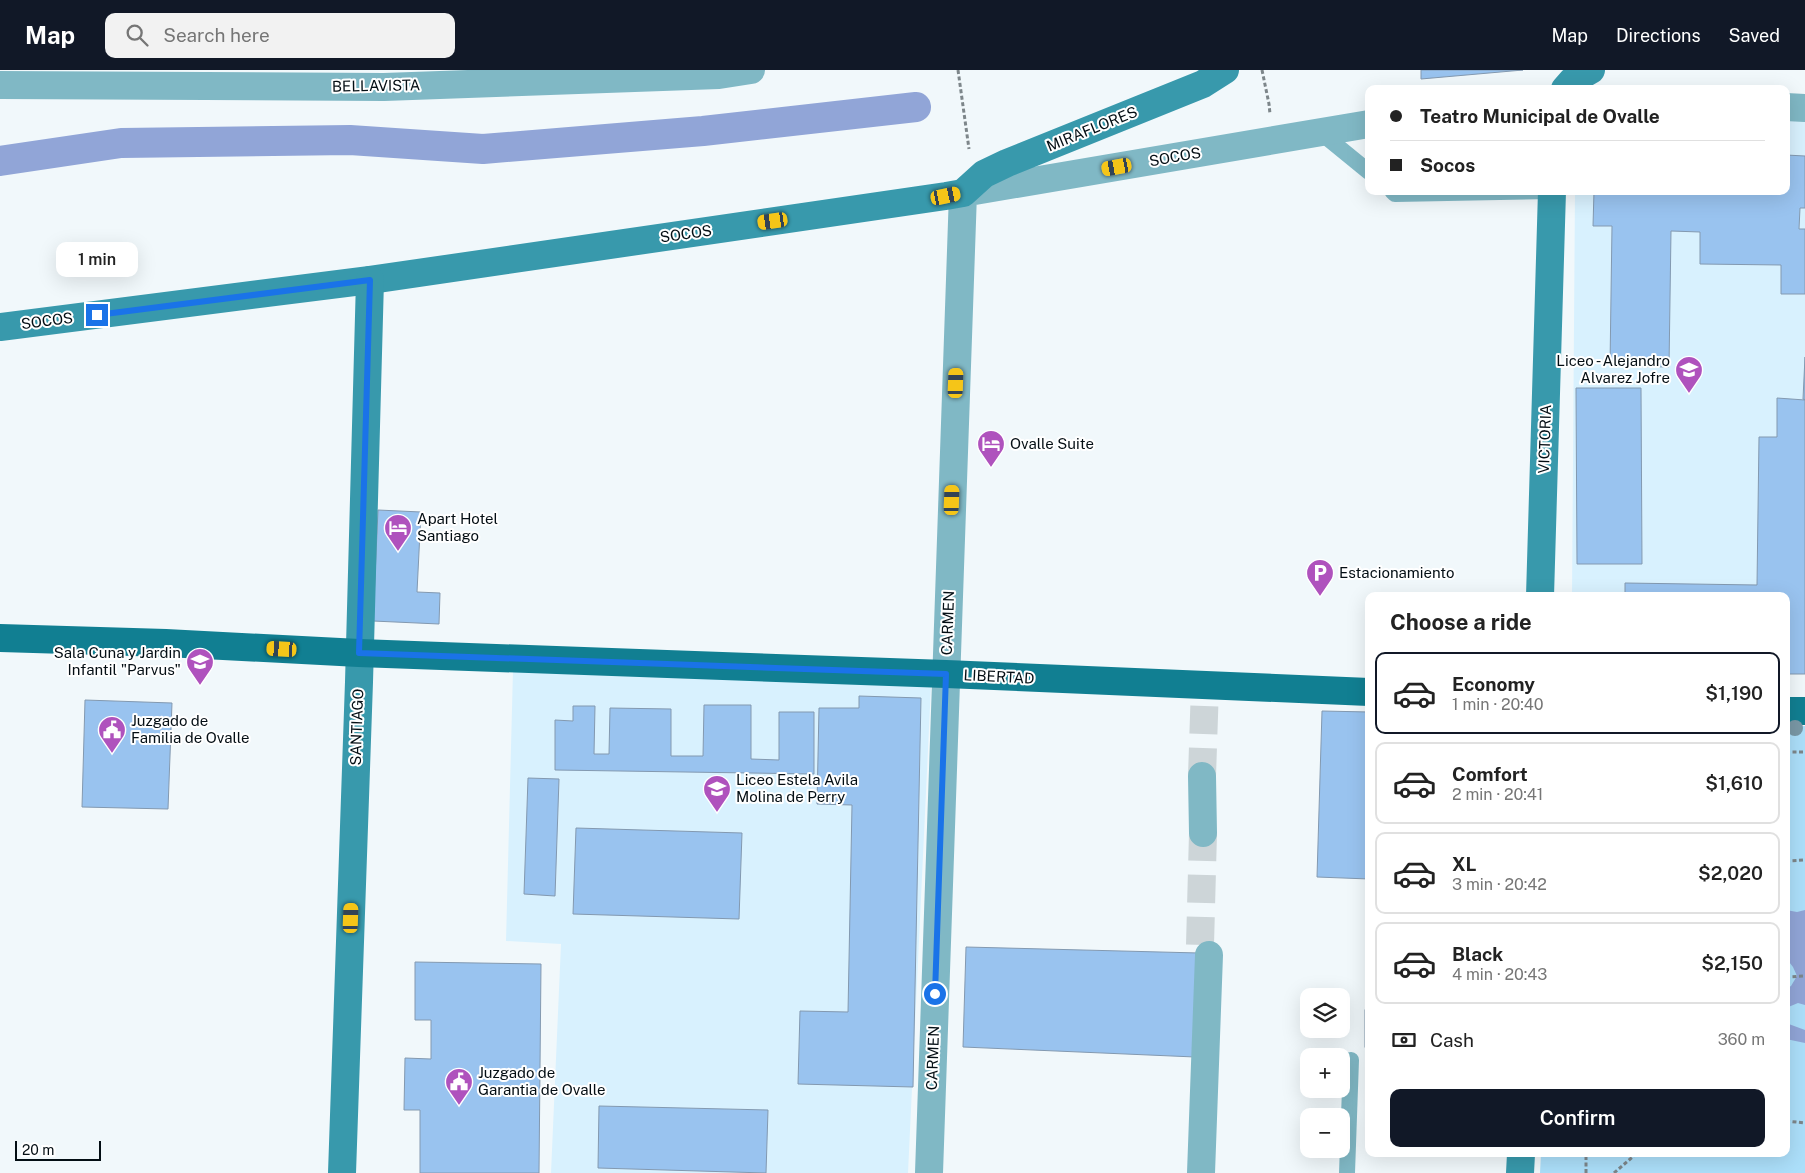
<!DOCTYPE html>
<meta charset="utf-8">
<style>
:root{--surface:#fff;--page:#f2f2f2;--text:#222;--muted:#767676;--line:#e0e0e0;--accent:#111827}
body{margin:0;font-family:"Public Sans",sans-serif;background:var(--page);color:var(--text);height:100vh;display:flex;flex-direction:column;font-size:19px;white-space:nowrap}
*{box-sizing:border-box;margin:0}
p{font-size:16px;color:var(--muted)}
.icon{flex:none;width:28px;height:28px;fill:none;stroke:currentColor;stroke-width:2;stroke-linecap:round;stroke-linejoin:round}
.map{position:relative;flex:1;overflow:hidden}
.drawer{position:absolute;left:1365px;top:522px;width:425px;height:565px;display:flex;flex-direction:column;background:var(--surface);border-radius:10px;box-shadow:0 5px 20px #0002}
.drawer>*{flex:none}
.top-card{position:absolute;left:1365px;top:15px;width:425px;height:110px;border-radius:10px;box-shadow:0 5px 20px #0002;display:grid;align-content:center;height:110px;padding:0 25px;background:var(--surface)}
.buttons{position:absolute;left:1300px;top:918px;display:grid;gap:10px}
.buttons a{display:grid;place-items:center;width:50px;height:50px;border-radius:10px;background:var(--surface);box-shadow:0 5px 20px #0002;font-size:25px}
.scale{position:absolute;left:15px;bottom:12px;width:86px;box-sizing:border-box;padding-left:5px;border:2px solid #040e14;border-top:0;font-size:14px;line-height:18px;white-space:nowrap;color:#040e14;-webkit-text-stroke:4px #fff;paint-order:stroke}
.end{position:absolute;width:22px;height:22px;margin:-11px;border:6px solid #1a73e8;background:#fff;box-shadow:0 0 0 2px #fff}
.from{border-radius:50%}
.bubble{position:absolute;height:35px;border-radius:10px;background:var(--surface);box-shadow:0 5px 20px #0002;font-size:16px;font-weight:600;line-height:35px;text-align:center}
.car{position:absolute;width:15px;height:30px;margin:-15px -8px;border-radius:6px;box-shadow:0 0 4px 1px #0007;background:linear-gradient(#f5c518 24%,#345 0 40%,#f5c518 0 76%,#345 0 86%,#f5c518 0)}
.top-card b{display:flex;align-items:center;gap:18px;height:48px;font-size:19px}
.top-card b+b{border-top:1px solid var(--line)}
.top-card i{width:12px;height:12px;background:var(--text)}
ul{padding:0;list-style:none}
li{display:flex;align-items:center;gap:15px;height:82px;margin:0 10px 8px;padding:0 15px;border:2px solid var(--line);border-radius:10px}
li div{flex:1}
li b{display:block;font-size:19px}
li em{font-style:normal;font-weight:600}
li.current{border-color:var(--accent)}
li>.icon{width:45px;height:45px;stroke-width:1.5}
h2{padding:0 25px;font-size:22px;line-height:60px}
.pay{display:flex;align-items:center;gap:12px;height:55px;padding:0 25px;font-size:19px}
.pay p{margin-inline-start:auto}
.cta{display:flex;gap:10px;margin-top:auto;padding:10px 25px}
.cta a{flex:1;height:58px;border-radius:10px;background:var(--accent);color:#fff;font-size:20px;font-weight:600;line-height:58px;text-align:center}
header{display:flex;align-items:center;gap:30px;box-sizing:border-box;height:70px;padding:0 25px;background:var(--accent);color:#fff}
header strong{font-size:24px}
nav{display:flex;gap:28px;margin-inline-start:auto;font-size:18px}
.search{width:350px;height:45px;background:var(--page);display:flex;align-items:center;gap:12px;box-sizing:border-box;padding:0 18px;border-radius:10px;color:var(--muted);font-size:19px}
.map>svg:first-child{display:block}
.built{fill:#d8f1fe}
.green{fill:#acdffa}
.water{fill:#91a5d7}
.lines{fill:none;stroke-linecap:round;stroke-linejoin:round}
.canal{stroke:#91a5d7;stroke-width:30}
.building{fill:#99c3ef;stroke:#8399b0}
.street-tunnel{stroke:#cdd5d8;stroke-width:28;stroke-dasharray:28 14;stroke-linecap:butt}
.path{stroke:#7d868a;stroke-width:3;stroke-dasharray:4 2.5;stroke-linecap:butt}
.lane{stroke:#80b8c5;stroke-width:16}
.street{stroke:#80b8c5;stroke-width:28}
.secondary{stroke:#3899ac;stroke-width:28}
.primary{stroke:#117f92;stroke-width:28}
.tree{fill:#7a98a6}
.route{stroke:#1a73e8;stroke-width:6}
.labels{text-anchor:middle;stroke-width:4;stroke-linejoin:round;paint-order:stroke}
.street-label{font-size:15px;fill:#040e14;stroke:#fff}
.poi-label{font-size:15px;fill:#040e14;stroke:#fff;text-anchor:start}
</style>
<header>
<strong>Map</strong>
<div class="search"><svg class="icon" aria-label="search" viewBox="0 0 24 24"><circle cx="10" cy="10" r="6"/><path d="M15 15l6 6"/></svg>Search here</div>
<nav><a>Map</a><a>Directions</a><a>Saved</a></nav>
</header>
<div class="map">
<svg width="1805" height="1103" viewBox="0 0 1805 1103">
<rect width="100%" height="100%" fill="#f1f8fb"/>
<g class="built">
<polygon points="1786,44 1805,44 1805,604 1786,604 1786,526 1572,526 1575,121 1786,121"/>
<polygon points="513,600 931,616 908,1103 551,1103 561,874 506,871"/>
</g>
<polygon class="green" points="1786,656 1805,656 1805,1103 1540,1103 1541,1084 1786,1084"/>
<g class="water">
<polygon points="1786,840 1797,842 1805,840 1805,935 1798,933 1786,938 1786,919 1791,916 1797,906 1793,897 1786,888"/>
<polygon points="1786,953 1805,960 1805,973 1786,969"/>
</g>
<g class="lines">
<polyline class="canal" points="0,91 121,73 350,70 483,79 703,61 916,37"/>
</g>
<g class="building">
<polygon points="1421,0 1523,0 1421,9"/>
<polygon points="1786,85 1805,86 1805,138 1800,138 1799,159 1805,159 1805,224 1781,224 1781,195 1700,194 1700,162 1671,161 1669,297 1610,296 1612,156 1593,156 1594,121 1786,121"/>
<polygon points="1805,287 1805,330 1803,329"/>
<polygon points="1576,318 1641,318 1642,494 1577,494"/>
<polygon points="1777,328 1805,330 1805,604 1786,604 1786,526 1625,526 1625,513 1757,515 1759,367 1777,367"/>
<polygon points="378,440 421,442 417,522 440,523 439,554 373,551"/>
<polygon points="859,626 921,628 913,1017 798,1014 800,941 848,942 852,735 817,734 819,638 859,638"/>
<polygon points="85,630 172,633 168,739 82,737"/>
<polygon points="704,635 751,635 751,689 779,690 779,642 814,642 814,704 555,700 555,650 573,651 573,636 595,636 594,684 609,684 610,638 671,639 671,686 703,686"/>
<polygon points="1322,641 1369,642 1369,809 1317,807"/>
<polygon points="528,708 559,709 555,826 524,824"/>
<polygon points="576,758 742,763 739,849 573,844"/>
<polygon points="966,877 1199,883 1195,987 963,977"/>
<polygon points="415,892 541,894 539,1103 420,1103 420,1040 404,1040 405,988 431,989 431,950 415,950"/>
<rect x="1365" y="940" width="4" height="37"/>
<polygon points="599,1036 768,1040 766,1103 598,1098"/>
</g>
<g class="lines">
<g class="street-tunnel">
<polyline points="1202,706 1205,616"/>
<polyline points="1203,763 1200,875 1209,885"/>
</g>
<g class="path">
<polyline points="958,0 969,79"/>
<polyline points="1262,0 1269,34 1270,44"/>
<polyline points="1786,682 1805,682"/>
<polyline points="1786,791 1805,790"/>
<polyline points="1786,907 1805,906"/>
<polyline points="1786,1051 1805,1053"/>
<polyline points="1586,1103 1586,1084"/>
<polyline points="1614,1103 1636,1084"/>
</g>
<g class="lane">
<polyline points="1320,62 1369,102"/>
<polyline points="1392,121 1395,124 1552,121"/>
<polyline points="1347,1103 1351,990"/>
</g>
<g class="street">
<polyline points="0,15 384,17 719,5 751,0"/>
<polyline points="1786,37 1805,38"/>
<polyline points="1202,706 1203,763"/>
<polyline points="929,1103 963,123 1369,54"/>
<polyline points="1201,1103 1209,885"/>
</g>
<g class="secondary">
<polyline points="1565,19 1572,11 1591,0"/>
<polyline points="0,257 370,210 946,126 963,123 984,104 1007,93 1203,14 1225,0"/>
<polyline points="1540,526 1552,121"/>
<polyline points="342,1103 359,612 370,210"/>
<polyline points="1520,1103 1521,1084"/>
</g>
<g class="primary">
<polyline points="0,568 166,573 359,583 946,604 1369,622"/>
<polyline points="1786,641 1805,641"/>
</g>
</g>
<circle class="tree" cx="1795" cy="658" r="8"/>
<g class="lines">
<polyline class="route" points="97,245 370,210 359,583 946,604 935,924"/>
</g>
<defs>
<symbol id="school-pin" viewBox="-11 -11 22 30"><path d="M0 17L-7.5 6A9.5 9.5 0 1 1 7.5 6Z" fill="#af52bd" stroke="#fff"/><path d="M0-5L7-2L0 1L-7-2ZM-4 1L0 2.5L4 1V4Q0 6-4 4Z" fill="#fff"/></symbol>
<symbol id="hotel-pin" viewBox="-11 -11 22 30"><path d="M0 17L-7.5 6A9.5 9.5 0 1 1 7.5 6Z" fill="#af52bd" stroke="#fff"/><path d="M-6-4.5h1.5V1H6V5H4.5V3h-9V5H-6ZM-4 0a1.8 1.8 0 1 1 3.6 0ZM.5 0V-2.5h3Q6-2.5 6 0Z" fill="#fff"/></symbol>
<symbol id="parking-pin" viewBox="-11 -11 22 30"><path d="M0 17L-7.5 6A9.5 9.5 0 1 1 7.5 6Z" fill="#af52bd" stroke="#fff"/><path d="M-3.5-5.5H1a3.5 3.5 0 0 1 0 7H-1V5.5H-3.5ZM-1-3.4V-.6H.8a1.4 1.4 0 0 0 0-2.8Z" fill="#fff"/></symbol>
<symbol id="civic-pin" viewBox="-11 -11 22 30"><path d="M0 17L-7.5 6A9.5 9.5 0 1 1 7.5 6Z" fill="#af52bd" stroke="#fff"/><path d="M-.6-6.5H3V-4.5H.6V-3L4-1V1h2V6H-6V1h2V-1L-.6-3ZM-1.2 2.5V6h2.4V2.5Z" fill="#fff"/></symbol>
</defs>
<g fill-rule="evenodd">
<use href="#school-pin" x="1673" y="284" width="32" height="43"/>
<use href="#hotel-pin" x="975" y="358" width="32" height="43"/>
<use href="#hotel-pin" x="382" y="442" width="32" height="43"/>
<use href="#parking-pin" x="1304" y="487" width="32" height="43"/>
<use href="#school-pin" x="184" y="576" width="32" height="43"/>
<use href="#civic-pin" x="96" y="644" width="32" height="43"/>
<use href="#school-pin" x="701" y="703" width="32" height="43"/>
<use href="#civic-pin" x="443" y="996" width="32" height="43"/>
</g>
<g class="labels">
<g class="street-label">
<text transform="translate(376 16) rotate(-1)" y="5">BELLAVISTA</text>
<text transform="translate(1092 59) rotate(-22)" y="5">MIRAFLORES</text>
<text transform="translate(1175 87) rotate(-10)" y="5">SOCOS</text>
<text transform="translate(686 164) rotate(-8)" y="5">SOCOS</text>
<text transform="translate(47 251) rotate(-7)" y="5">SOCOS</text>
<text transform="translate(1545 369) rotate(-88)" y="5">VICTORIA</text>
<text transform="translate(948 553) rotate(-88)" y="5">CARMEN</text>
<text transform="translate(999 607) rotate(3)" y="5">LIBERTAD</text>
<text transform="translate(357 657) rotate(-88)" y="5">SANTIAGO</text>
<text transform="translate(933 988) rotate(-88)" y="5">CARMEN</text>
</g>
<g class="poi-label">
<text x="1670" y="296" text-anchor="end">Liceo - Alejandro<tspan x="1670" dy="17">Alvarez Jofre</tspan></text>
<text x="1010" y="379">Ovalle Suite</text>
<text x="417" y="454">Apart Hotel<tspan x="417" dy="17">Santiago</tspan></text>
<text x="1339" y="508">Estacionamiento</text>
<text x="181" y="588" text-anchor="end">Sala Cuna y Jardin<tspan x="181" dy="17">Infantil "Parvus"</tspan></text>
<text x="131" y="656">Juzgado de<tspan x="131" dy="17">Familia de Ovalle</tspan></text>
<text x="736" y="715">Liceo Estela Avila<tspan x="736" dy="17">Molina de Perry</tspan></text>
<text x="478" y="1008">Juzgado de<tspan x="478" dy="17">Garantia de Ovalle</tspan></text>
</g>
</g>
</svg>
<div class="buttons">
<a><svg class="icon" aria-label="layers" viewBox="0 0 24 24"><path d="M12 4l9 5-9 5-9-5zM3 14l9 5 9-5"/></svg></a>
<a>+</a>
<a>−</a>
</div>
<div class="scale">20 m</div>
<i class="end from" style="left:935px;top:924px"></i>
<i class="end" style="left:97px;top:245px"></i>
<div class="bubble" style="left:56px;top:172px;width:82px">1 min</div>
<i class="car" style="left:1117px;top:97px;rotate:260deg"></i>
<i class="car" style="left:946px;top:126px;rotate:78deg"></i>
<i class="car" style="left:773px;top:151px;rotate:262deg"></i>
<i class="car" style="left:956px;top:313px;rotate:2deg"></i>
<i class="car" style="left:952px;top:430px;rotate:2deg"></i>
<i class="car" style="left:282px;top:579px;rotate:273deg"></i>
<i class="car" style="left:351px;top:848px;rotate:2deg"></i>
<div class="top-card">
<b><i class="from"></i>Teatro Municipal de Ovalle</b>
<b><i></i>Socos</b>
</div>
<section class="drawer">
<h2>Choose a ride</h2>
<ul>
<li class="current"><svg class="icon" aria-label="car" viewBox="0 0 24 24"><path d="M5 17H2v-5l4-1 3-4h7l3 4 3 1v5h-3M9 17h6M6 11h13"/><circle cx="7" cy="17" r="2"/><circle cx="17" cy="17" r="2"/></svg><div><b>Economy</b><p>1 min · 20:40</p></div><em>$1,190</em></li>
<li><svg class="icon" aria-label="car" viewBox="0 0 24 24"><path d="M5 17H2v-5l4-1 3-4h7l3 4 3 1v5h-3M9 17h6M6 11h13"/><circle cx="7" cy="17" r="2"/><circle cx="17" cy="17" r="2"/></svg><div><b>Comfort</b><p>2 min · 20:41</p></div><em>$1,610</em></li>
<li><svg class="icon" aria-label="car" viewBox="0 0 24 24"><path d="M5 17H2v-5l4-1 3-4h7l3 4 3 1v5h-3M9 17h6M6 11h13"/><circle cx="7" cy="17" r="2"/><circle cx="17" cy="17" r="2"/></svg><div><b>XL</b><p>3 min · 20:42</p></div><em>$2,020</em></li>
<li><svg class="icon" aria-label="car" viewBox="0 0 24 24"><path d="M5 17H2v-5l4-1 3-4h7l3 4 3 1v5h-3M9 17h6M6 11h13"/><circle cx="7" cy="17" r="2"/><circle cx="17" cy="17" r="2"/></svg><div><b>Black</b><p>4 min · 20:43</p></div><em>$2,150</em></li>
</ul>
<div class="pay"><svg class="icon" aria-label="cash" viewBox="0 0 24 24"><path d="M3 7h18v10H3z"/><circle cx="12" cy="12" r="2"/></svg>Cash<p>360 m</p></div>
<div class="cta"><a>Confirm</a></div>
</section>
</div>
